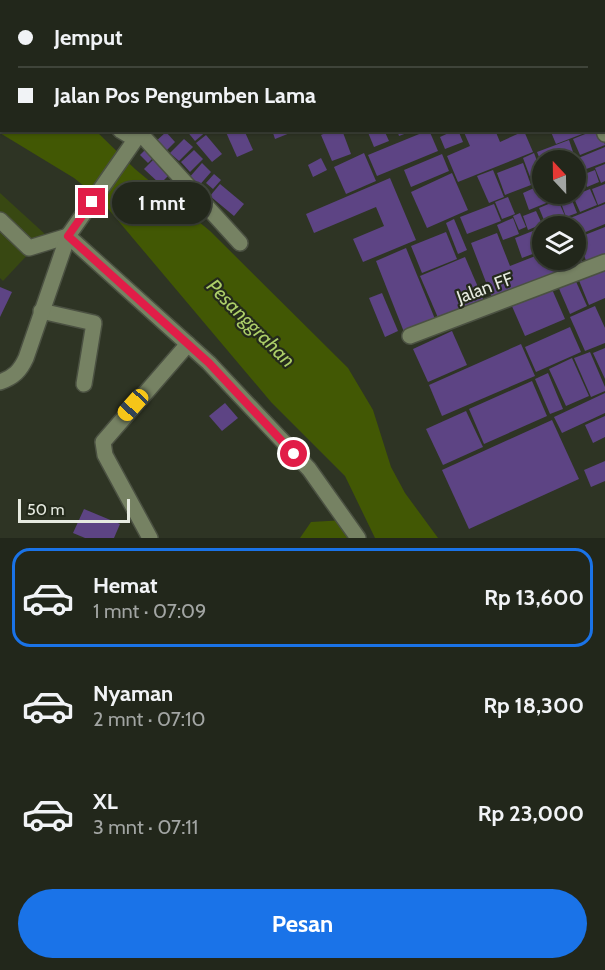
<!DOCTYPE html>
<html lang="id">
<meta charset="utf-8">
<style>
:root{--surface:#22271b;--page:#2e3328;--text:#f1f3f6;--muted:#a2a5a3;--line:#3f443a;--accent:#1a73e8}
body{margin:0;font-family:Cabin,sans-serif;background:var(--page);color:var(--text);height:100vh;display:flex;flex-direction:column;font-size:22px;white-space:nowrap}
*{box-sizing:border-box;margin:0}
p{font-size:20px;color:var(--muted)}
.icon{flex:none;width:33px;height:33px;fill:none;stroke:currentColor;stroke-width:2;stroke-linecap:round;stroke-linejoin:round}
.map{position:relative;height:538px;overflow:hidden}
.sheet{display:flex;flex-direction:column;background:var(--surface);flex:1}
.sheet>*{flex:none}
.hud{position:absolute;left:0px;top:0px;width:606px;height:132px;box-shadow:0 2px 4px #0004,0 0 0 2px var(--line);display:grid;align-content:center;height:132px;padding:0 18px;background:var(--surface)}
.needle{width:39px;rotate:338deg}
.tools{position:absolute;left:532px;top:150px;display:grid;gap:12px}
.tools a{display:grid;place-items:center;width:54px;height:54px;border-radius:50%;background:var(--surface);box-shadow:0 2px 4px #0004,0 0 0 2px var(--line);font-size:30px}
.scale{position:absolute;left:18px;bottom:15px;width:112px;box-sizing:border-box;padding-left:6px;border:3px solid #e6eae0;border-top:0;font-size:16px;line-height:21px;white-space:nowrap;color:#e6eae0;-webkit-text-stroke:4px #242a1b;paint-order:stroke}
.end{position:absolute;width:27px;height:27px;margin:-14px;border:8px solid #e11d48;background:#fff;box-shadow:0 0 0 3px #fff}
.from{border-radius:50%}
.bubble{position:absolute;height:42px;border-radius:21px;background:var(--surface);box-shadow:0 2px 4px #0004,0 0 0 2px var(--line);font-size:20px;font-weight:800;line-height:42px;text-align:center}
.car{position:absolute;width:18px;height:36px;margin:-18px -9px;border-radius:8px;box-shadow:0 0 4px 2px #0007;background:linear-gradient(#f5c518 24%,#345 0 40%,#f5c518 0 76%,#345 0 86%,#f5c518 0)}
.hud b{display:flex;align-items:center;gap:21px;height:57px;font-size:22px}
.hud b+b{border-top:2px solid var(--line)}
.hud i{width:15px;height:15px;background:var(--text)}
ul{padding:10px 0 0;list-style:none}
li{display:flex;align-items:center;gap:18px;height:99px;margin:0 12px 9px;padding:0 6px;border:3px solid transparent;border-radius:18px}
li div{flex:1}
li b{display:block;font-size:22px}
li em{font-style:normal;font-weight:800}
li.current{border-color:var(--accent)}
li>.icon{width:54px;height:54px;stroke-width:1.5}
.cta{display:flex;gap:12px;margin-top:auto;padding:12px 18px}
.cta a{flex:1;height:69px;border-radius:36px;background:var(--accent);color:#fff;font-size:24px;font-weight:800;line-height:69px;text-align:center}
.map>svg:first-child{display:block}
.green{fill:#384812}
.water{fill:#425804}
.building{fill:#5d4484}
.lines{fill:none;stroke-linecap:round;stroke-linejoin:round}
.minor-casing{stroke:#4b5142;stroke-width:18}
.minor{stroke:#768263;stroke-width:15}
.route{stroke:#e11d48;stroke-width:8}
.labels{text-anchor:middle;stroke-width:4.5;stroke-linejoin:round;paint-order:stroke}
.street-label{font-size:18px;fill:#e6eae0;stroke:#242a1b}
.water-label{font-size:20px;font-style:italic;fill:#acce68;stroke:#242a1b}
</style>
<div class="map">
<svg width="605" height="538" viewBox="0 0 605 538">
<rect width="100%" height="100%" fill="#2e3424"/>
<polygon class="green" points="0,193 46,235 3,281 0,278"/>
<g class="water">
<polygon points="0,43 2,130 96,131 135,169 210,231 348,368 373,410 391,467 405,493 438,538 375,538 345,476 271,402 99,198 74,178 0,133"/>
<polygon points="345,520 352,538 300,538 311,522"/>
</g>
<g class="building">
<polygon points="186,130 208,130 195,141"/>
<polygon points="225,130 244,130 253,150 237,157"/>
<polygon points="272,130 295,130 295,131 275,139"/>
<polygon points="332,130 342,130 351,154 332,161 321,135"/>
<polygon points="367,130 384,130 389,141 374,147"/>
<polygon points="397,130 412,130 412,131 399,136"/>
<polygon points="429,130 438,151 377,176 368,155"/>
<polygon points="455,130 458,130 463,142 445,149 440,137"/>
<polygon points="463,130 495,130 500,142 524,131 533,152 458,182 447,156 470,146"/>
<polygon points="556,130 590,130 590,131 556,144 551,132"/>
<polygon points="595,130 601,130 605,145 580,155 573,139"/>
<polygon points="166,132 175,142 164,153 154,143"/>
<polygon points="206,135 222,154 212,162 196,143"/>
<polygon points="184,139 193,147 179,161 170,153"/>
<polygon points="569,140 575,158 543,160 543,167 537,152"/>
<polygon points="150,145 158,153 148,163 140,155"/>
<polygon points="605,147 605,162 581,171 576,159"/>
<polygon points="194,150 203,159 190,172 181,162"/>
<polygon points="364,153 376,181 346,194 334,167"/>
<polygon points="534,153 543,177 532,182 523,158"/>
<polygon points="442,154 449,171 411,187 404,170"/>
<polygon points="156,157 171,173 160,184 144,169"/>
<polygon points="321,158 327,170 313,177 308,165"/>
<polygon points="202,163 211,172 197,188 188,179"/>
<polygon points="523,163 531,185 505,195 497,173"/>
<polygon points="605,164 605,181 601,183 595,168"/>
<polygon points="493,170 504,197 489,203 477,176"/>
<polygon points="595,170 599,182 587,187 582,175"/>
<polygon points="578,171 585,187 576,190 576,172"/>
<polygon points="452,173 468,210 427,228 411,192"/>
<polygon points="214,174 221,180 213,189 206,183"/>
<polygon points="390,178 416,240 363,262 353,239 384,226 376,207 314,233 306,214"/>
<polygon points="220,184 244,204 234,216 210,196"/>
<polygon points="543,184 543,194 560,194 561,197 529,210 523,193"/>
<polygon points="605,184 605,202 598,205 592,189"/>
<polygon points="590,189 597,205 580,212 573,196"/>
<polygon points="570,195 577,213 566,217 560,200"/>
<polygon points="508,197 515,214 502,219 495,202"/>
<polygon points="558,200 565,216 546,225 539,208"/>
<polygon points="494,204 501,221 467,234 460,217"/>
<polygon points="605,204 605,224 576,236 576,226 554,226 553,225"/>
<polygon points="536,211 542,224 528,230 523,216"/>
<polygon points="520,213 526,227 519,230 513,216"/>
<polygon points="513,218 519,234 503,240 497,225"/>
<polygon points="454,219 467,250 458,254 446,223"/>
<polygon points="543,227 543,250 522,258 515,238"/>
<polygon points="605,227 605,255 587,263 577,238"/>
<polygon points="446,232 457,259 422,273 411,246"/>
<polygon points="497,233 510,266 543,253 543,260 576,260 576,247 583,263 492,298 471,243"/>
<polygon points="406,248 435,319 404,332 376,261"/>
<polygon points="465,257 484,301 439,320 420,276"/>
<polygon points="605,267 605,298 589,305 578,278"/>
<polygon points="574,277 587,306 570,314 557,284"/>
<polygon points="0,287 12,292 0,317"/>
<polygon points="551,287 565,319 525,336 511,304"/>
<polygon points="382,293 398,331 385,337 369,298"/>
<polygon points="595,306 605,328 605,343 585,351 570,317"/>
<polygon points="570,327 581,352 536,372 525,347"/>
<polygon points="452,331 467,365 428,382 413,349"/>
<polygon points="521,344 535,376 442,416 429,385"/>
<polygon points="605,348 605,379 593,353"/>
<polygon points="590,352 605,387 605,391 591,397 574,358"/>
<polygon points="572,358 589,396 566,406 549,369"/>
<polygon points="548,373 563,409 550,414 535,379"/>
<polygon points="532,381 547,416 484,444 469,409"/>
<polygon points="605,393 605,413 562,433 554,417"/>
<polygon points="225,403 238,418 222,431 209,416"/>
<polygon points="466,411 483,447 443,465 426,429"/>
<polygon points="605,416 605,437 593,443 585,425"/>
<polygon points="552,420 579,479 469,529 442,470"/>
<polygon points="605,461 605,481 591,487 584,470"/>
<polygon points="84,509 120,524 114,538 85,538 73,533"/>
</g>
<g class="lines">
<defs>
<g id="minor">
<polyline points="132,0 132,2"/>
<polyline points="208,0 209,2"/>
<polyline points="553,0 554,2"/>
<polyline points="378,2 382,0"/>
<polyline points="0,36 2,38"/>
<polyline points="120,130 135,139"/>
<polyline points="604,130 605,134"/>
<polyline points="140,133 240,243"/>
<polyline points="0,220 29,248 68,236 209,363 309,469 358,538"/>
<polyline points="41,311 94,323 84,384"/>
<polyline points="410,336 605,262"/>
<path d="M 0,382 C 14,377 20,371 26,358 L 68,236 L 142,130"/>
<polyline points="150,538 105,455 103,442 188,344"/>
</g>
</defs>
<use href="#minor" class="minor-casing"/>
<use href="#minor" class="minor"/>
</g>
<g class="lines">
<polyline class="route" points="92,202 68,236 209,363 294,454"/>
</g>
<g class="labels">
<g class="street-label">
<text transform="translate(485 288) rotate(-20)" y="6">Jalan FF</text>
</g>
<g class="water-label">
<text transform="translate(251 323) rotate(45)" y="7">Pesanggrahan</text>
</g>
</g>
</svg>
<div class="tools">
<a><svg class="needle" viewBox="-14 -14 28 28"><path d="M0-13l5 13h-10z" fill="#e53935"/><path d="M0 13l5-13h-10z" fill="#a2a5a3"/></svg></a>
<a><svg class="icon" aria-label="layers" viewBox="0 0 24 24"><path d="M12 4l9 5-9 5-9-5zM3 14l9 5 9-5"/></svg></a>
</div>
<div class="scale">50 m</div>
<i class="end from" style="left:294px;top:454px"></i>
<i class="end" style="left:92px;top:202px"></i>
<div class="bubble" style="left:112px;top:182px;width:99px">1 mnt</div>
<i class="car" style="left:133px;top:405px;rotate:222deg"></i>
<div class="hud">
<b><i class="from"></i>Jemput</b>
<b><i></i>Jalan Pos Pengumben Lama</b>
</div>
</div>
<section class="sheet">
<ul>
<li class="current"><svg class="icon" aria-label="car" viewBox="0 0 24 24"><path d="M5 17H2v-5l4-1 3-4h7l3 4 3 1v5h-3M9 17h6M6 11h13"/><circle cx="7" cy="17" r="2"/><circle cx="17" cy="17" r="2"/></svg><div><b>Hemat</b><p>1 mnt · 07:09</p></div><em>Rp 13,600</em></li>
<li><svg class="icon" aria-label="car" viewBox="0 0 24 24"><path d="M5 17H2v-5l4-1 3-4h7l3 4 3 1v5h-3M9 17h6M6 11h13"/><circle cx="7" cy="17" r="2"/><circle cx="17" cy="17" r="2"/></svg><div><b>Nyaman</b><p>2 mnt · 07:10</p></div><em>Rp 18,300</em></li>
<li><svg class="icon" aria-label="car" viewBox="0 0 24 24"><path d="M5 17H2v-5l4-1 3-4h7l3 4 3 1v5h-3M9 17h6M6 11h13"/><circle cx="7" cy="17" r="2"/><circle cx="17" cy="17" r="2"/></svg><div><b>XL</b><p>3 mnt · 07:11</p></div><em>Rp 23,000</em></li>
</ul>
<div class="cta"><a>Pesan</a></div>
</section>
